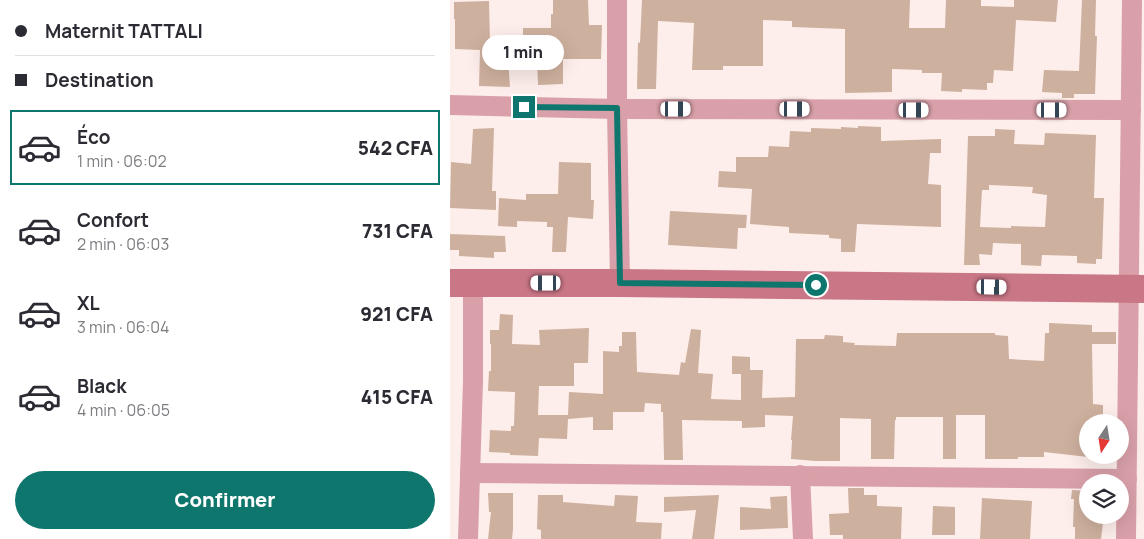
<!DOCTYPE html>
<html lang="fr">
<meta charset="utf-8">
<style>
:root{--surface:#fff;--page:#f7f7f7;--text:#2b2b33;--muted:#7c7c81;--line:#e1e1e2;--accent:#0f766e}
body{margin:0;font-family:Manrope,sans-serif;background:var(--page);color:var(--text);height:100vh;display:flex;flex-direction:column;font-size:19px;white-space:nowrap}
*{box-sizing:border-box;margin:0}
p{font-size:16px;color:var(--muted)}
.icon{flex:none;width:28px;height:28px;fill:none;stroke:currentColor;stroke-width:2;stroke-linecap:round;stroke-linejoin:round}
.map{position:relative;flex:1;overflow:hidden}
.drawer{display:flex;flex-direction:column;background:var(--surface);width:450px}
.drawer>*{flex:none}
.hud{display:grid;align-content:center;height:110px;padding:0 15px;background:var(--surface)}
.needle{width:32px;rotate:192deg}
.controls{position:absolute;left:629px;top:414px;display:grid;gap:10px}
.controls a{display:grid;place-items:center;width:50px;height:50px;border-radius:50%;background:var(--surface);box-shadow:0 5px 20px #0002;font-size:25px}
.end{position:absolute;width:22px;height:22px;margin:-11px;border:6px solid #0f766e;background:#fff;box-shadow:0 0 0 2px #fff}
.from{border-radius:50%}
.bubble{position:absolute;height:35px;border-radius:18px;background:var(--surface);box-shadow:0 5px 20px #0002;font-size:16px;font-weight:800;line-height:35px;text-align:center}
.car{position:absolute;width:15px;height:30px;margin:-15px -8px;border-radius:6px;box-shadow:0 0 4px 1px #0007;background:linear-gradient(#fff 24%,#345 0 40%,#fff 0 76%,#345 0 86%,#fff 0)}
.hud b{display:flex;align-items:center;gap:18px;height:48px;font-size:19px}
.hud b+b{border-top:1px solid var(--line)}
.hud i{width:12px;height:12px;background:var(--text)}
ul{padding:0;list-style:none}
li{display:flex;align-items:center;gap:15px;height:75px;margin:0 10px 8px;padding:0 5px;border:2px solid transparent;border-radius:0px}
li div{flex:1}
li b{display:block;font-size:19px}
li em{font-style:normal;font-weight:800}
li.active{border-color:var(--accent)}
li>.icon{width:45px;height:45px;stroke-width:1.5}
.cta{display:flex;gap:10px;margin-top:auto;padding:10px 15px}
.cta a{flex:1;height:58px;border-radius:30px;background:var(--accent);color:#fff;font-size:20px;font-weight:800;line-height:58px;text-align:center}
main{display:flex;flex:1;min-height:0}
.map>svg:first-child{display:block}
.building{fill:#ceb09e;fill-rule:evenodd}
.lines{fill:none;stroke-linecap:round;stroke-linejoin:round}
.street{stroke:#d9a0a9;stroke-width:20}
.secondary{stroke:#c97686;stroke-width:28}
.route{stroke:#0f766e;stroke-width:6}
</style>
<main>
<section class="drawer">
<div class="hud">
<b><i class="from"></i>Maternit TATTALI</b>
<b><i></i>Destination</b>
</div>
<ul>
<li class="active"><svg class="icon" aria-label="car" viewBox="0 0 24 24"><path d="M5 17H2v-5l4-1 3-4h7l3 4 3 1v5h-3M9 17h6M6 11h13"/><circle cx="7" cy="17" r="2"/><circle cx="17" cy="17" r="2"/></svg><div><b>Éco</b><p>1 min · 06:02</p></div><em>542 CFA</em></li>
<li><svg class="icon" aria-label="car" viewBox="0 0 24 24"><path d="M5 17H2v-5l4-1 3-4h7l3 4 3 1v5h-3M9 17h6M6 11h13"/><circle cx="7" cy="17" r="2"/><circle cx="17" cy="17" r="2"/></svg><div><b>Confort</b><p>2 min · 06:03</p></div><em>731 CFA</em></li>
<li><svg class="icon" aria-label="car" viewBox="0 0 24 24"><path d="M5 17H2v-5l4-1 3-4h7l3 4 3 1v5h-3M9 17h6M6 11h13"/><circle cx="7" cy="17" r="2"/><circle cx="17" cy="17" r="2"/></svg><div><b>XL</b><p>3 min · 06:04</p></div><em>921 CFA</em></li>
<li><svg class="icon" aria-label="car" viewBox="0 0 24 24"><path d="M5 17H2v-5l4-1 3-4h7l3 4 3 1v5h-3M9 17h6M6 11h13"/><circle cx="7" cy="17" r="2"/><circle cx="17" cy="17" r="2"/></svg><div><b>Black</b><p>4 min · 06:05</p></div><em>415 CFA</em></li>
</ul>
<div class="cta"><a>Confirmer</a></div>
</section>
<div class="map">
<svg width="694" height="539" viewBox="0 0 694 539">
<rect width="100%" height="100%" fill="#fdeeeb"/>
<g class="building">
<polygon points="103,0 138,0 139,25 152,25 151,59 113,59 113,84 88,85 87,58 58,59 60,87 29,86 30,50 5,49 5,19 4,19 4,2 39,1 40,42 73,40 73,28 101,28 101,14 103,14"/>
<polygon points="192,0 460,0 459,28 495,28 496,0 531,0 531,6 564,7 564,0 608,0 606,22 566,20 563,71 544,70 543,83 537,83 537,90 512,89 512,92 491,91 492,73 472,73 472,70 442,69 442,92 395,93 395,29 342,27 342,21 313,20 313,66 273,66 273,70 242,70 244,23 208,21 206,89 187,89 188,42 190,43"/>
<polygon points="632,0 646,0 645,36 647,36 645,94 624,94 624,98 612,98 612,93 592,92 594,70 629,71"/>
<polygon points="408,126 431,127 431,141 491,139 491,153 480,153 478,184 491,185 491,227 407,224 405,252 391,252 391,239 379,238 379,235 339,233 339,227 300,224 302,189 268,187 269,171 286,172 286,157 318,157 319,146 339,147 340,131 361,132 361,128 391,129 391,127 408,128"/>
<polygon points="44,128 42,191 46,191 46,210 0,208 1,162 21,164 23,129"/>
<path d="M 545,129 L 565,130 L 564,144 L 594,145 L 595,133 L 646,135 L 644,198 L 654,198 L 652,259 L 646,259 L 646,264 L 627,263 L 627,256 L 592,255 L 591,266 L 571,265 L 571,244 L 543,243 L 542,255 L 529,254 L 530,265 L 514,265 L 518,136 L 545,136 ZM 539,185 L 583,187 L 582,193 L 597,195 L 595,227 L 561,226 L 561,228 L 530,227 L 532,190 L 539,190 Z"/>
<polygon points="109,162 141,163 141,200 144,200 143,219 118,217 116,252 102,252 103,227 97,227 97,222 67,221 67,227 48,226 49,198 76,200 76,194 108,194"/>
<polygon points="220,211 297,215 296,228 288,228 287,249 218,245"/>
<polygon points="0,234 55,236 56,252 44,252 44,258 9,256 9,250 0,250"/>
<polygon points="50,314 63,315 62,344 90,345 89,330 139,328 138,363 124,363 124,386 89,386 88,415 118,415 119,392 153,394 153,351 169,352 169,346 172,346 172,332 186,332 187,372 229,375 231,362 235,363 241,329 251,330 248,373 263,374 261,399 291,400 291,374 282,374 282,356 300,357 300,370 313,370 312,398 345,397 346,339 374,339 375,335 393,336 393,342 405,343 404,345 446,346 447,333 545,333 545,335 558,336 559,359 594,361 595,333 599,333 599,323 642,325 642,332 666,332 666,344 642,344 643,404 653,405 653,422 638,422 638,457 594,452 594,457 568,457 568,459 535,459 535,415 506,415 506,459 493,459 493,417 446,417 446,420 445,420 444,459 421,459 421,419 390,418 390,461 366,461 341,459 342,440 341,440 343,416 315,415 315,427 292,428 292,421 232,420 233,460 214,460 213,412 211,412 211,404 195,403 194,412 163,412 163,430 143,430 143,417 118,419 117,439 89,438 88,456 60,455 60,453 39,452 40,430 61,431 61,426 64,426 65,392 38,391 39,371 41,371 41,344 40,344 40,330 49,330"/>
<polygon points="398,488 414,488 414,495 427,495 427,506 452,507 451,539 393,539 393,535 380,535 379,514 399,513"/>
<polygon points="622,490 638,491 638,515 654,515 651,539 625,539 625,527 623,527 624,499 621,499"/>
<polygon points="38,493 63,493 63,529 62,539 38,539 41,512 39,512"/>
<polygon points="88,495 113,495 113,502 164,506 165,495 188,496 186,522 212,523 211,539 91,539 91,530 87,529"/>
<polygon points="269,495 264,539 242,539 246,510 214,512 214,497"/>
<polygon points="337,496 338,528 290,530 290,507 321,509 320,497"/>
<polygon points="532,498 582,501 580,539 530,539"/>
<polygon points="483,506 505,507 505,535 482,535"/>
</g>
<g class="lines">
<g class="street">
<polyline points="167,0 167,109 170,283"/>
<polyline points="0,105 167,109 681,110"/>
<polyline points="20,473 677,479"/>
<polyline points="350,475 353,539"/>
<polyline points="18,539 23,381 23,283"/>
<polyline points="676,539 682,0"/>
</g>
<polyline class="secondary" points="0,283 170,283 694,289"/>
</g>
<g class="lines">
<polyline class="route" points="74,107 167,108 170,283 366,285"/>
</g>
</svg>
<div class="controls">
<a><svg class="needle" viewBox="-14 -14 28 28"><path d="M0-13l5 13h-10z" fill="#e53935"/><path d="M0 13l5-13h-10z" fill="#7c7c81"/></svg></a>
<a><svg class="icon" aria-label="layers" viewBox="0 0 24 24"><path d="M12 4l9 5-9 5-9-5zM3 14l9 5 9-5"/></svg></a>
</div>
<i class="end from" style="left:366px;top:285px"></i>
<i class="end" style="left:74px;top:107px"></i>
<div class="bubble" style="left:32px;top:35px;width:82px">1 min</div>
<i class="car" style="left:226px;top:109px;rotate:90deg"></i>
<i class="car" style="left:345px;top:109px;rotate:90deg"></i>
<i class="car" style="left:464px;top:110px;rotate:90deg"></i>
<i class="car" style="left:602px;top:110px;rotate:90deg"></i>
<i class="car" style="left:96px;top:283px;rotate:270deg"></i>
<i class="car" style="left:542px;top:287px;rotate:91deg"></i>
</div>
</main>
